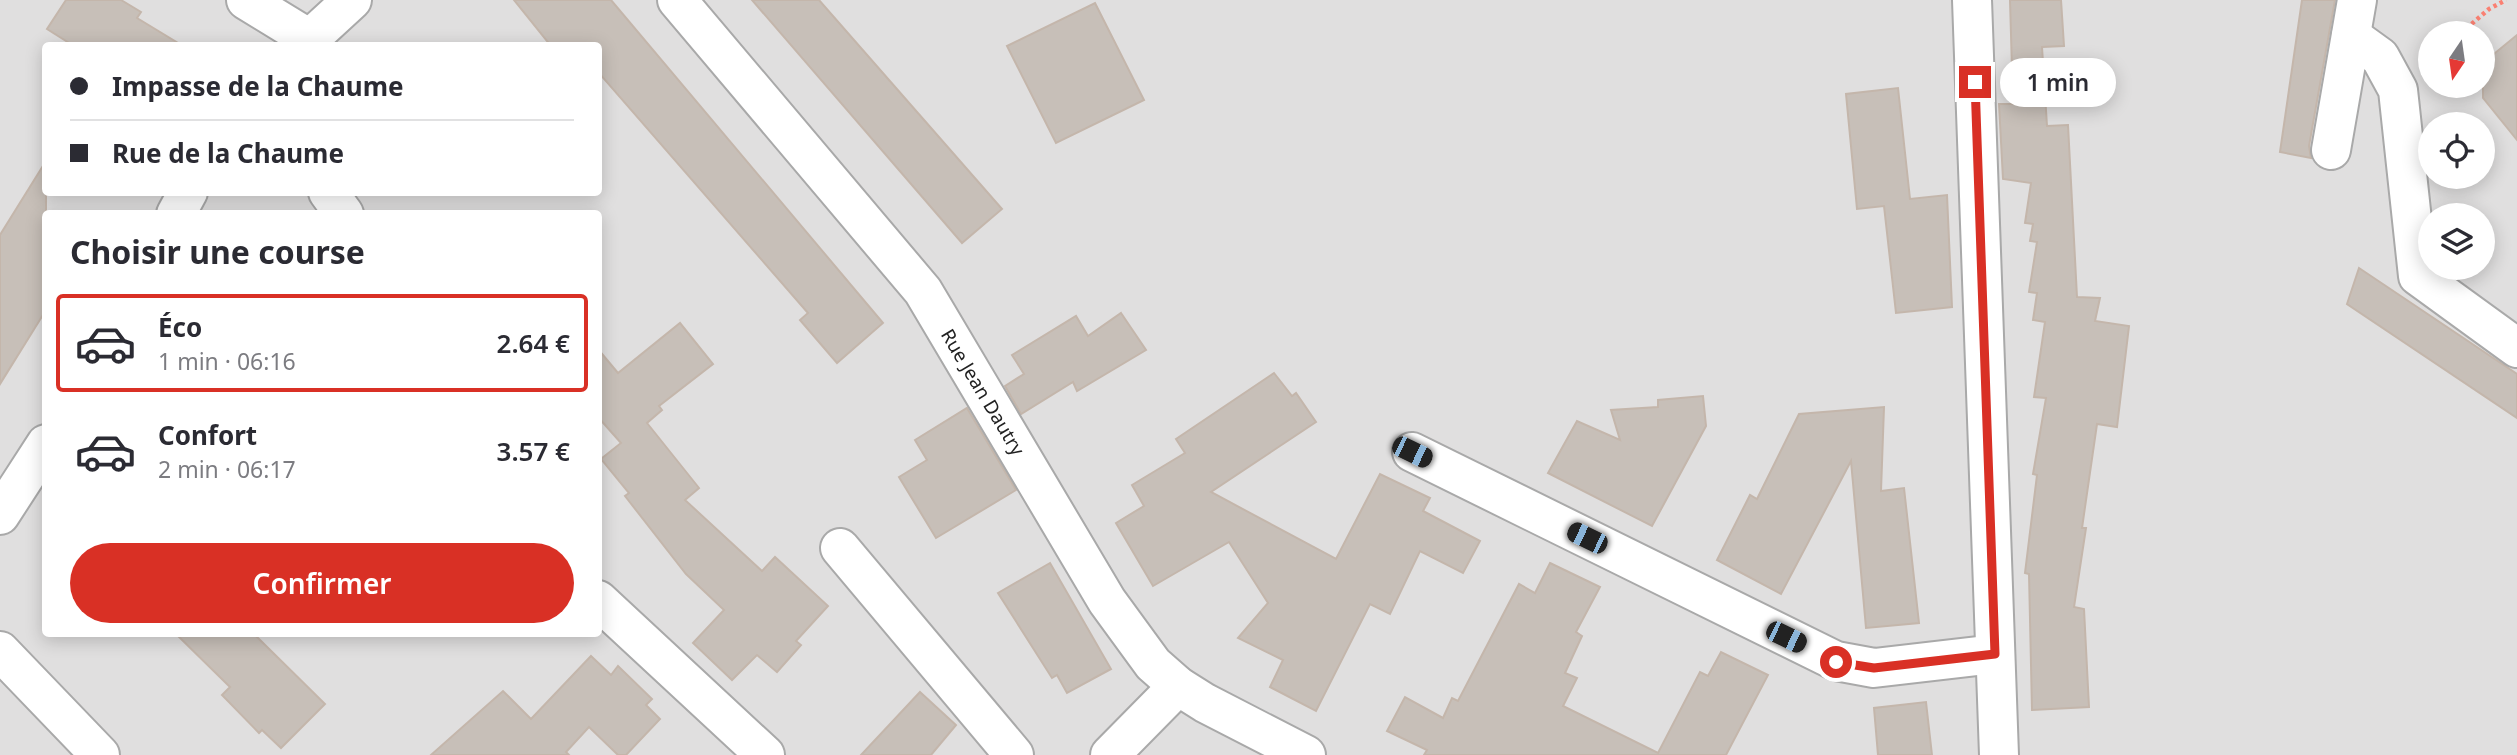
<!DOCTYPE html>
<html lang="fr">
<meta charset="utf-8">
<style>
:root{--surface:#fff;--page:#f7f7f7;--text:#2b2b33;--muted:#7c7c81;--line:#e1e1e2;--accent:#d93025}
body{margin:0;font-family:"Noto Sans",sans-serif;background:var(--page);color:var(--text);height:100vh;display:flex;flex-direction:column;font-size:26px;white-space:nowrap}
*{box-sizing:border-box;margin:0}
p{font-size:23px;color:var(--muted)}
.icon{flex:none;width:38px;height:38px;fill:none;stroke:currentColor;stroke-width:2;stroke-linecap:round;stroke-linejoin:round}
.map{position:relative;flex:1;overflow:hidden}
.drawer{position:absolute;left:42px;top:210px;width:560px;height:427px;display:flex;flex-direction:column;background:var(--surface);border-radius:7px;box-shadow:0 4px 18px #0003}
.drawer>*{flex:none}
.banner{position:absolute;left:42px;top:42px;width:560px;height:154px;border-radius:7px;box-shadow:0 4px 18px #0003;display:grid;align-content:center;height:154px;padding:0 28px;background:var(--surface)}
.needle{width:46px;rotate:193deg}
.fabs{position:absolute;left:2418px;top:21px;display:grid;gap:14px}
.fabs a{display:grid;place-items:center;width:77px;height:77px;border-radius:50%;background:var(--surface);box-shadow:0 4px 18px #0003;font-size:35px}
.end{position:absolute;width:32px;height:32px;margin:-16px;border:9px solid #d93025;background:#fff;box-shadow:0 0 0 4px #fff}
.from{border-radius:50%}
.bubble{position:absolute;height:49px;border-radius:24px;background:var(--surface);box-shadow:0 4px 18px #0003;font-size:23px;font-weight:600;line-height:49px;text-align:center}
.car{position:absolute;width:21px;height:42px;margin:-21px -10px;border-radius:9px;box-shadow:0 0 5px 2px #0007;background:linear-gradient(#222 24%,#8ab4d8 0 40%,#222 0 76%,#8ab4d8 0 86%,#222 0)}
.banner b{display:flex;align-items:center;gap:24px;height:66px;font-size:26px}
.banner b+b{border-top:2px solid var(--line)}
.banner i{width:18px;height:18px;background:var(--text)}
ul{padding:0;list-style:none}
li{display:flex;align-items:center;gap:21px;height:98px;margin:0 14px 10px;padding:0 14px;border:4px solid transparent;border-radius:7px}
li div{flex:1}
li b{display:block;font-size:26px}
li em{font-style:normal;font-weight:600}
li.on{border-color:var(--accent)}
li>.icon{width:63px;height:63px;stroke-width:1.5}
h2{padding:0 28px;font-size:32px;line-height:84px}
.primary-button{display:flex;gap:14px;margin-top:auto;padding:14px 28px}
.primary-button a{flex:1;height:80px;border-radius:42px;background:var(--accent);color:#fff;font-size:28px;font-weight:600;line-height:80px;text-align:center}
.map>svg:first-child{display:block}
.residential{fill:#e0dfdf;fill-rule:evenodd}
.building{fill:#c7bfb8;stroke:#c4b6ab;stroke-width:2}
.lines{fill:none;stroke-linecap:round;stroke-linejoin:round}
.minor-casing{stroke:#a9a9a9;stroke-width:42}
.path{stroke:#fa8072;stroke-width:4.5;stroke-dasharray:3.5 3.5;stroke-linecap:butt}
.minor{stroke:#fff;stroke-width:38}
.route{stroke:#d93025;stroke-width:9}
.labels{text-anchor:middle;stroke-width:6;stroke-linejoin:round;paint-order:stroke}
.street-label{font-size:19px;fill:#222;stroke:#fff}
</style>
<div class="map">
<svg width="2517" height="755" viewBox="0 0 2517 755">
<rect width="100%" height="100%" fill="#f2efe9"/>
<path class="residential" d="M 0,0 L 2517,0 L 2517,755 L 0,755 ZM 2431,33 L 2483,33 L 2483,86 L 2431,86 ZM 46,46 L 598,46 L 598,192 L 46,192 ZM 2431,124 L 2483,124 L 2483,177 L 2431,177 ZM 46,214 L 598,214 L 598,634 L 46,634 ZM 2431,215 L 2483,215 L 2483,268 L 2431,268 Z"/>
<g class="building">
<polygon points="66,0 121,0 141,12 137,18 183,46 74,46 47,29"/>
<polygon points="514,0 611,0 883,323 837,363 800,320 808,313 598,72 598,46 551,46"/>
<polygon points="752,0 819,0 1002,209 962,243"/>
<polygon points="2010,0 2061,0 2064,46 2042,47 2047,126 2068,125 2077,297 2100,298 2095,321 2129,326 2117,427 2097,424 2082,528 2086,528 2074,607 2084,609 2089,707 2032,710 2029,574 2025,573 2037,475 2033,474 2046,398 2034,397 2045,322 2033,320 2037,293 2029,292 2037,242 2030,241 2033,224 2025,223 2031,183 2003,179 1999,104 2013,104"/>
<polygon points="2302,0 2335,0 2309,146 2311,158 2280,152"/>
<polygon points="1095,3 1144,100 1056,143 1007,46"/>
<polygon points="2517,35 2517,140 2483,98 2483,63"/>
<polygon points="1898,88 1910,199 1947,195 1952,307 1896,313 1884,206 1857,209 1846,94"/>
<polygon points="46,161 46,310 0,384 0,235"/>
<polygon points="2359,268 2517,374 2517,418 2347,304"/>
<polygon points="1121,313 1146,350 1077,391 1073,382 1021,414 1005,386 1024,374 1012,355 1076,316 1088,336"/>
<polygon points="680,323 713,364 659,406 662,410 647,423 699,488 685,500 762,571 775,557 828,606 796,641 801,645 777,672 757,655 732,680 693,643 724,610 686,574 625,496 629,493 601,459 621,443 598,417 598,349 618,373"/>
<polygon points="1274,373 1292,396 1296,393 1316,422 1211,492 1336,559 1380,474 1430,498 1423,511 1480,541 1463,573 1420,551 1390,614 1370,604 1316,711 1270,687 1283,660 1238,638 1268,603 1229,542 1153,586 1116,523 1144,506 1132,485 1185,453 1176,439"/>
<polygon points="1703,396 1706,426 1652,526 1548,473 1577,421 1620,440 1611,410 1658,407 1658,400"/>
<polygon points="1884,407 1881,491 1904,488 1919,623 1866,628 1851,461 1781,594 1717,560 1750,495 1757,499 1799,414"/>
<polygon points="967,408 1016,490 936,538 899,477 927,460 915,440"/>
<polygon points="1050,563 1111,669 1067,693 1057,675 1052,678 998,593"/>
<polygon points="1550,563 1600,587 1576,632 1582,636 1565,673 1577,678 1563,706 1658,753 1700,672 1708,676 1721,652 1768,675 1726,755 1424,755 1427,750 1387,731 1405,697 1443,718 1452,698 1458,701 1519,584 1535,593"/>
<polygon points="176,634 254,634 325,704 281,748 262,730 259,733 222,695 230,687"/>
<polygon points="591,656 611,675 618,666 652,699 646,705 660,719 626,755 618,755 589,727 566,752 569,755 431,755 503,691 531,719"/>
<polygon points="920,692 956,725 931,755 861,755"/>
<polygon points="1926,702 1932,755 1878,755 1874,708"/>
</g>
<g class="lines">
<defs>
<g id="minor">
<polyline points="246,0 308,38"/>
<polyline points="677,0 923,291 1107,601 1153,664 1178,686 1205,703 1306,755"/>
<polyline points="1972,0 1999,755"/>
<polyline points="2351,36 2380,57 2398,90 2418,276 2517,348"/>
<polyline points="302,46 352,0"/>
<polyline points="2331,150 2357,0"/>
<polyline points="328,192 344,214"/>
<polyline points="176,214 188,192"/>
<polyline points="1412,452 1836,661 1874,668 1995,654"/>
<polyline points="0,515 46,444"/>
<polyline points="840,548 1014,755"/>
<polyline points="598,600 765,755"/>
<polyline points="0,651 100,755"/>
<polyline points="1110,755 1178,686"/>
</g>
</defs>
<use href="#minor" class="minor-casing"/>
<polyline class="path" points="2461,33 2489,9 2506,0"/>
<use href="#minor" class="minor"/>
</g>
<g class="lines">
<polyline class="route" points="1836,662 1874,668 1995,654 1975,82"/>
</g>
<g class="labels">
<g class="street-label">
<text transform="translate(983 392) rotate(59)" y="7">Rue Jean Dautry</text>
</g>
</g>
</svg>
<div class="fabs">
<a><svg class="needle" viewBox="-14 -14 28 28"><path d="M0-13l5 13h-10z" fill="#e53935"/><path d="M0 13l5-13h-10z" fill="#7c7c81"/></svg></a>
<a><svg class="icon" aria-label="locate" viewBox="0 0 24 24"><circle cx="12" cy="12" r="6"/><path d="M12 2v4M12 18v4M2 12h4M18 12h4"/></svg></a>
<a><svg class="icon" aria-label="layers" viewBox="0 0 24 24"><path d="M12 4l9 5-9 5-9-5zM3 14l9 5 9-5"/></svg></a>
</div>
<i class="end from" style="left:1836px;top:662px"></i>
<i class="end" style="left:1975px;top:82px"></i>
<div class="bubble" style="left:2000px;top:58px;width:116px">1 min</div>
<i class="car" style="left:1412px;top:452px;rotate:116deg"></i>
<i class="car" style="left:1587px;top:538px;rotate:296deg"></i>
<i class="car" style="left:1786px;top:637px;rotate:116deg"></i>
<div class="banner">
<b><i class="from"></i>Impasse de la Chaume</b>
<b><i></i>Rue de la Chaume</b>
</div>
<section class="drawer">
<h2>Choisir une course</h2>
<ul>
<li class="on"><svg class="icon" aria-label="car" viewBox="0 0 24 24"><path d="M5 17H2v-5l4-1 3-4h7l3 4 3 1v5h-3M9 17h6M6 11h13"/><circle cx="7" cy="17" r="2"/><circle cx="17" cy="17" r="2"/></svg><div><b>Éco</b><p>1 min · 06:16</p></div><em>2.64 €</em></li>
<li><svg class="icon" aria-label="car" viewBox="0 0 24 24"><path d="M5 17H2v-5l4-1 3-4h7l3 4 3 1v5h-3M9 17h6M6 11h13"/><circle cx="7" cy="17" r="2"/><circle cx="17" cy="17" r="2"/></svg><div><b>Confort</b><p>2 min · 06:17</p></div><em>3.57 €</em></li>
</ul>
<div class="primary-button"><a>Confirmer</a></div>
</section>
</div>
